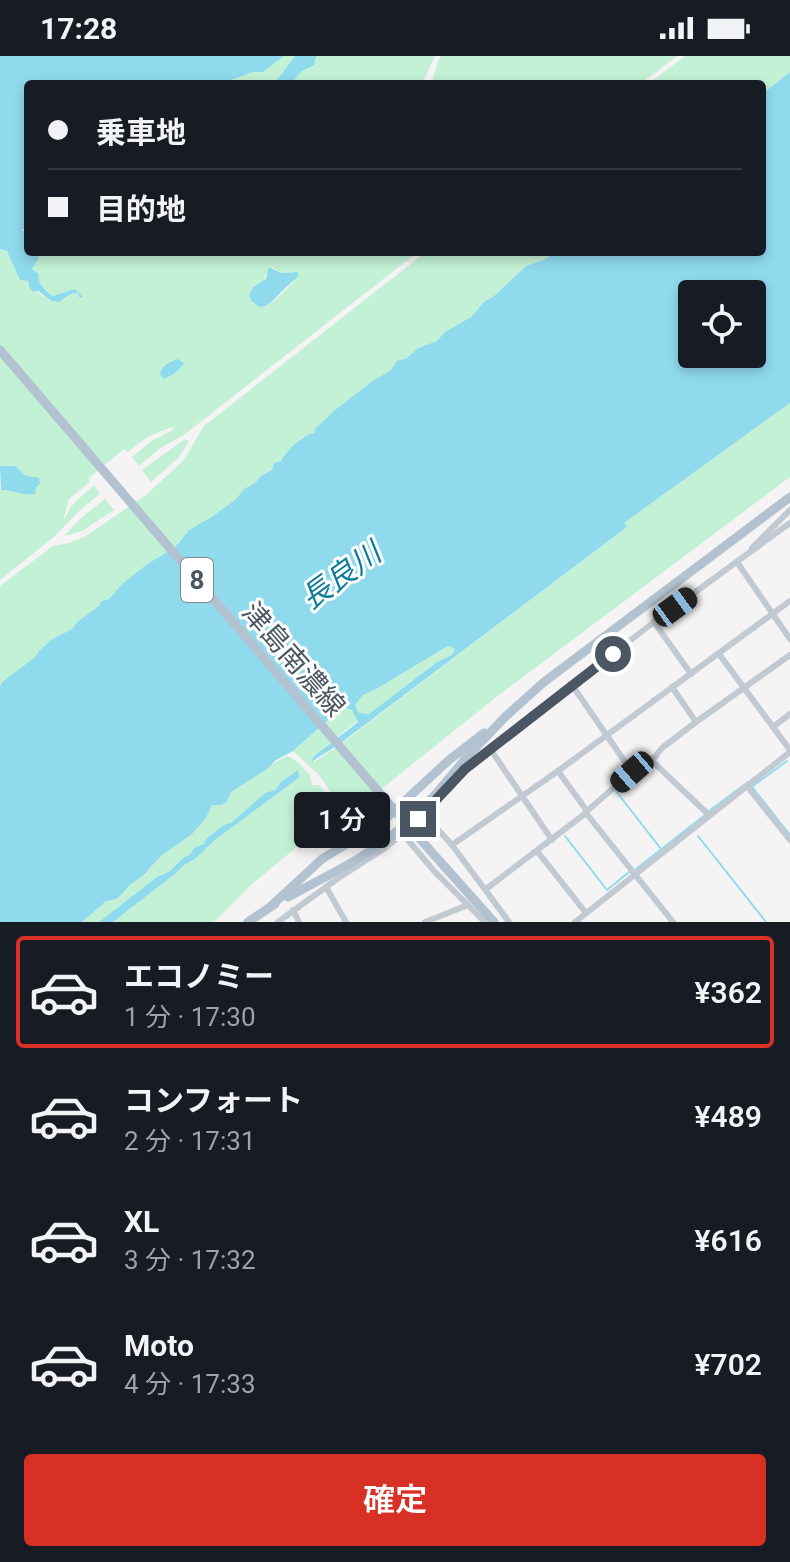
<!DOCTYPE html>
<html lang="ja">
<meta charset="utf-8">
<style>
:root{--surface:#171b24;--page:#20242c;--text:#f1f3f6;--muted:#9ea1a6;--line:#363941;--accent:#d93025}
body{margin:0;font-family:Roboto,"Noto Sans JP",sans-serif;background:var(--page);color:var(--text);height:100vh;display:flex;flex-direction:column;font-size:30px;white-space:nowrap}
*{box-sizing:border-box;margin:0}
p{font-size:26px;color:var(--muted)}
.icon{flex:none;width:44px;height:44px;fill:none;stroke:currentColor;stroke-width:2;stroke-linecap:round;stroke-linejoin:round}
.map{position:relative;height:866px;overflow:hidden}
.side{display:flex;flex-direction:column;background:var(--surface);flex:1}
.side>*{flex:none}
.hud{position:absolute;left:24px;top:24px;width:742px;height:176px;border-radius:8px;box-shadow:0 4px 12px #0003;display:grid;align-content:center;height:176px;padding:0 24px;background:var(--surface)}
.fabs{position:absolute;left:678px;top:224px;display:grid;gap:16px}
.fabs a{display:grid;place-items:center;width:88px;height:88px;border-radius:8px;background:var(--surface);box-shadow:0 4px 12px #0003;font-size:40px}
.end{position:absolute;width:36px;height:36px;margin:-18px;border:10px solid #4a5661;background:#fff;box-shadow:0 0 0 4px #fff}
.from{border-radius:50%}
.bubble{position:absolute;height:56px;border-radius:8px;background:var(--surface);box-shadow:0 4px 12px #0003;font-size:26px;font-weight:600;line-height:56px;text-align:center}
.car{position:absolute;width:24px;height:48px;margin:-24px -12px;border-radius:10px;box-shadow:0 0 6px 2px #0007;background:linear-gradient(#222 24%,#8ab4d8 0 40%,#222 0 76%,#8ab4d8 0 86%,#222 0)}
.hud b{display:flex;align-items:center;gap:28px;height:76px;font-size:30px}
.hud b+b{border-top:2px solid var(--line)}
.hud i{width:20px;height:20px;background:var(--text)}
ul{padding:14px 0 0;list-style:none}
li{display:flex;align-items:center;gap:24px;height:112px;margin:0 16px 12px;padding:0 8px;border:4px solid transparent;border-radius:8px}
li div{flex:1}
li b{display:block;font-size:30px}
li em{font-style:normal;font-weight:600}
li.active{border-color:var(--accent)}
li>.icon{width:72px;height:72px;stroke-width:1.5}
.button{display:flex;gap:16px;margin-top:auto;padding:16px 24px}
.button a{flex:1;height:92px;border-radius:8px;background:var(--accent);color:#fff;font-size:32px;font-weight:600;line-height:92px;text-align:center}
.status{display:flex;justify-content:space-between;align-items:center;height:56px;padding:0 40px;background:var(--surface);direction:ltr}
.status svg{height:22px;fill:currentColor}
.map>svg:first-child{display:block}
.green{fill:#c3f1d5;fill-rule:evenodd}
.water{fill:#90daee;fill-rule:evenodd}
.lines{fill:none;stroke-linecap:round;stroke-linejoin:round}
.stream{stroke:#90daee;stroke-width:2}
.minor{stroke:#c1cad2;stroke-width:6}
.primary{stroke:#b3c2d1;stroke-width:9}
.route{stroke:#4a5661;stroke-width:10}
.labels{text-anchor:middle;stroke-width:6;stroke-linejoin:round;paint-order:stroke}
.shield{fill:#fff;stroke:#808990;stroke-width:2}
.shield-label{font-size:26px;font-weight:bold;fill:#4a5661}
.street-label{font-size:28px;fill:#4a5661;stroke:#fff}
.water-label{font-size:30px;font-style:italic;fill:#0c7c9b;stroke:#fff}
</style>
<div class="status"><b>17:28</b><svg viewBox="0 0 49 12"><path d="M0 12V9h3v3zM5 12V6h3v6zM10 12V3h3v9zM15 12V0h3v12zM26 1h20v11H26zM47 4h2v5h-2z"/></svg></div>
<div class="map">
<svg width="790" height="866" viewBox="0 0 790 866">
<rect width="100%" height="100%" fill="#f5f3f3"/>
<g class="green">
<polygon points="284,0 295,0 281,19 272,28 221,28 253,16 263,16"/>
<polygon points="317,0 435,0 422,28 411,28 411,26 394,28 290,28 302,15 317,4"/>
<polygon points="440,0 677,0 640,28 431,28"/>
<polygon points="685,0 790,0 790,16 762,38 762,28 648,28"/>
<path d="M 0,193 L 7,195 L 22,224 L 28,225 L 29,231 C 38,236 49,245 59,246 L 70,238 L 77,237 L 79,241 L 78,235 L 53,240 C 46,233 37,229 39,218 L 32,213 L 38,204 L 39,196 L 299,196 L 300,197 L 418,196 L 185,378 L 159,393 L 139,410 L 132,401 L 153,384 L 173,374 L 172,371 L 149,380 L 128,396 L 124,393 L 89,422 L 90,426 L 69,443 L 63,465 L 72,449 L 94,429 L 100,438 L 80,454 L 55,480 L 0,524 L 0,433 C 11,436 22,437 33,439 L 40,425 L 26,420 L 16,410 L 0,410 ZM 273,212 L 282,217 L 294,216 L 295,225 C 280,237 274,254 253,248 L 253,231 L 264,225 L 266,218 Z"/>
<polygon points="426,196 554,196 546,203 526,210 493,241 485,245 471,261 445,276 437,285 418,292 407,302 397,305 390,315 374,324 325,363 314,377 300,383 272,414 261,420 256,426 244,433 236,443 213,460 205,464 202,468 194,471 180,484 175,491 156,503 152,507 147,509 121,529 109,543 101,545 100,549 77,566 72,573 45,589 34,602 11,621 4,624 0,630 0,530 53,490 69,487 86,480 147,438 183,405 204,370"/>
<polygon points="790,347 790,421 499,639 350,758 296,796 341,751 319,719 293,695 345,650 352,654 358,664 314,700 314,706 338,690 626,472 624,467"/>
<polygon points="185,383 189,385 179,401 151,426 142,414"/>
<polygon points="105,443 114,454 82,475 64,480 82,461"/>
<polygon points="448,590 452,591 455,594 452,599 437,606 369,658 359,657 355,649 363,639 378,632"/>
<path d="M 287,700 L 297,705 L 310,719 L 312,729 L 319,729 L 334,748 L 330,758 L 292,795 L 251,829 L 214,866 L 113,866 L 176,817 L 184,809 L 195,803 L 215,784 L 300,721 L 300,718 L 296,715 L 281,726 L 275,734 L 265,737 L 231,767 C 221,773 211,778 204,788 L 170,815 L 157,821 L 99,866 L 82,866 L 105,846 L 118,842 L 131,828 L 144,820 L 161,800 L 192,778 L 206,762 L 212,749 L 220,749 L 228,745 C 229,743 229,740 230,738 C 234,731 278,704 287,700 Z"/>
</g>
<g class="water">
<path d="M 0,0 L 284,0 L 263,16 L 253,16 L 221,28 L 28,28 L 28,168 L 22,175 L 28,174 L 28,196 L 39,196 L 38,204 L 32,213 L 39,218 C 37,228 45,234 53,240 L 75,233 L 83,241 L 80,242 L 77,237 L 70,238 L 59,246 L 52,245 L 38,235 L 33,236 L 29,231 L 28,225 L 20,224 L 7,195 L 0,193 Z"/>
<polygon points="295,0 317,0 314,9 302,15 290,28 272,28 281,19"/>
<path d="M 790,16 L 790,347 L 624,467 L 627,471 L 338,689 L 311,706 L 314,700 L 358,666 L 352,654 L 343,651 L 293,695 L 276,704 L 267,713 L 231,736 L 227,746 L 221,749 L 212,749 L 206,762 L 192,778 L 161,800 L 143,820 L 131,828 L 118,842 L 105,846 L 82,866 L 0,866 L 0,630 L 2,626 L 34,602 L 40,594 L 51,584 L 72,573 L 77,566 L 100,549 L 101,545 L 109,543 L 121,529 L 146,509 L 175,491 L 189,474 L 213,460 L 236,443 L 244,433 L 256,426 L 261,420 L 272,414 L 274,407 L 281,405 C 288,393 300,381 314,377 L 316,372 L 335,354 L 374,324 L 390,315 L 397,305 L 407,302 L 418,292 L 437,285 L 445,276 L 471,261 L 485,245 L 493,241 L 526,210 L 546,203 L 554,196 L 762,196 L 762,38 ZM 692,238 L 752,238 L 752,298 L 692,298 ZM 448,590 L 452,591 L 455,594 L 452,599 L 437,606 L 369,658 L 359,657 L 355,649 L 363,639 L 378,632 Z"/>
<path d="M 270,212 L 282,217 L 298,216 L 298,220 C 293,226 288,229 283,234 C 273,245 260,262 249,240 L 253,231 L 266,223 L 268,213 Z"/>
<path d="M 178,303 L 184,307 C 179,315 173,319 164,323 L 160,318 C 162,309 170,306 178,303 Z"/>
<path d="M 0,410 L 16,410 L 26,420 L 39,422 L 40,427 L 36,432 L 35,438 C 21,440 15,434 1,434 Z"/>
<polygon points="296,715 298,715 300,721 215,784 195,803 184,809 176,817 113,866 99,866 157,821 170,815 184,801 190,799 194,792 204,788 207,782 224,769 231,767 265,737 275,734 281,726"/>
</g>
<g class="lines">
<g class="stream">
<polyline points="753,730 787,705"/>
<polyline points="752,731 790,779"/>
<polyline points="616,735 661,793"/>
<polyline points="709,755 748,726"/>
<polyline points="565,780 607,834 629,816"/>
<polyline points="698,780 766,866"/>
<polyline points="636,813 705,759"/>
</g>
<g class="minor">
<polyline points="752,492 790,454"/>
<polyline points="737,506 790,583"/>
<polyline points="654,566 691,618"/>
<polyline points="719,598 790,694"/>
<polyline points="572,629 632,716"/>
<polyline points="696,666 790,599"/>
<polyline points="773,671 790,658"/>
<polyline points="491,694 552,784"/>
<polyline points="651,704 709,759"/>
<polyline points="558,715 587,755 586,757 673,866"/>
<polyline points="747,730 790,784"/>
<polyline points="587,755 632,716 655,701 662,692 696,666 672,631"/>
<polyline points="424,758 452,789 509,866"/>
<polyline points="418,763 465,713 654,566 790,467"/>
<polyline points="403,778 434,815 485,866"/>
<polyline points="452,789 558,715 790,545"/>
<polyline points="537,795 586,857"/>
<polyline points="326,831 346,866"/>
<polyline points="486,833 586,757"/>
<polyline points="293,854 299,866"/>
<polyline points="278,866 337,823 385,792 409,772"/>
<polyline points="425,866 468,849"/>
<polyline points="575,866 790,696"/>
</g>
<g class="primary">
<polyline points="0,294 395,755 494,866"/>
<polyline points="414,759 435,739 467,701 505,661 544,626 790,441"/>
<path d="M 288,841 C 328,819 366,802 401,772"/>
<polyline points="270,851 322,803 382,766 449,704 484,677"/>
<polyline points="248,866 275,848"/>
</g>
</g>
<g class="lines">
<polyline class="route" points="418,763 465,713 613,598"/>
</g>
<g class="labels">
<rect class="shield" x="181" y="502" width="32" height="44" rx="6"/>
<g class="shield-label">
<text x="197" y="533">8</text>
</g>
<g class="street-label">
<text transform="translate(294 603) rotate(49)" y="10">津島南濃線</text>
</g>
<g class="water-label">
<text transform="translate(341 520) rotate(-36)" y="10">長良川</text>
</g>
</g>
</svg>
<div class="fabs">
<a><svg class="icon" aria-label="locate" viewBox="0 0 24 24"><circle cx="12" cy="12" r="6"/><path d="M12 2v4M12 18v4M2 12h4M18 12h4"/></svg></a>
</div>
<i class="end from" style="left:613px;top:598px"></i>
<i class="end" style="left:418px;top:763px"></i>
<div class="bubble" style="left:294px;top:736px;width:96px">1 分</div>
<i class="car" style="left:675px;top:551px;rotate:54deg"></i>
<i class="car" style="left:632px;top:716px;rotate:229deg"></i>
<div class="hud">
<b><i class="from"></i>乗車地</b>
<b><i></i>目的地</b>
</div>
</div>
<section class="side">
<ul>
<li class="active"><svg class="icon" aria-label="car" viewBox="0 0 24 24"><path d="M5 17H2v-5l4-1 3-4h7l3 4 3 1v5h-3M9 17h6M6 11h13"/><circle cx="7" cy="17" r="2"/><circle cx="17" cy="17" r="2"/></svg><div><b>エコノミー</b><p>1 分 · 17:30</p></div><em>¥362</em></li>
<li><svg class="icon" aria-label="car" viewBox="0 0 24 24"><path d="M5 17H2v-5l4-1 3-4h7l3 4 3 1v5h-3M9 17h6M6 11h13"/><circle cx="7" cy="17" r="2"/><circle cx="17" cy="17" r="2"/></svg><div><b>コンフォート</b><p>2 分 · 17:31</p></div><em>¥489</em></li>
<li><svg class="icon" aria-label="car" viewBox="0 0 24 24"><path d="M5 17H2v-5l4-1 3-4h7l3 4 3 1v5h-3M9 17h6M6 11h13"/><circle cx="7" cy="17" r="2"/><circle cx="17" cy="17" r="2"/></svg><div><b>XL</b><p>3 分 · 17:32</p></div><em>¥616</em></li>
<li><svg class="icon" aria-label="car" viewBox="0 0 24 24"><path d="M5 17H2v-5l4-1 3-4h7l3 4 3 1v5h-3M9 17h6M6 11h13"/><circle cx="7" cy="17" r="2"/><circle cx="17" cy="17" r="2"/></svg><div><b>Moto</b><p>4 分 · 17:33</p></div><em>¥702</em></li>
</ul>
<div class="button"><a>確定</a></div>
</section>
